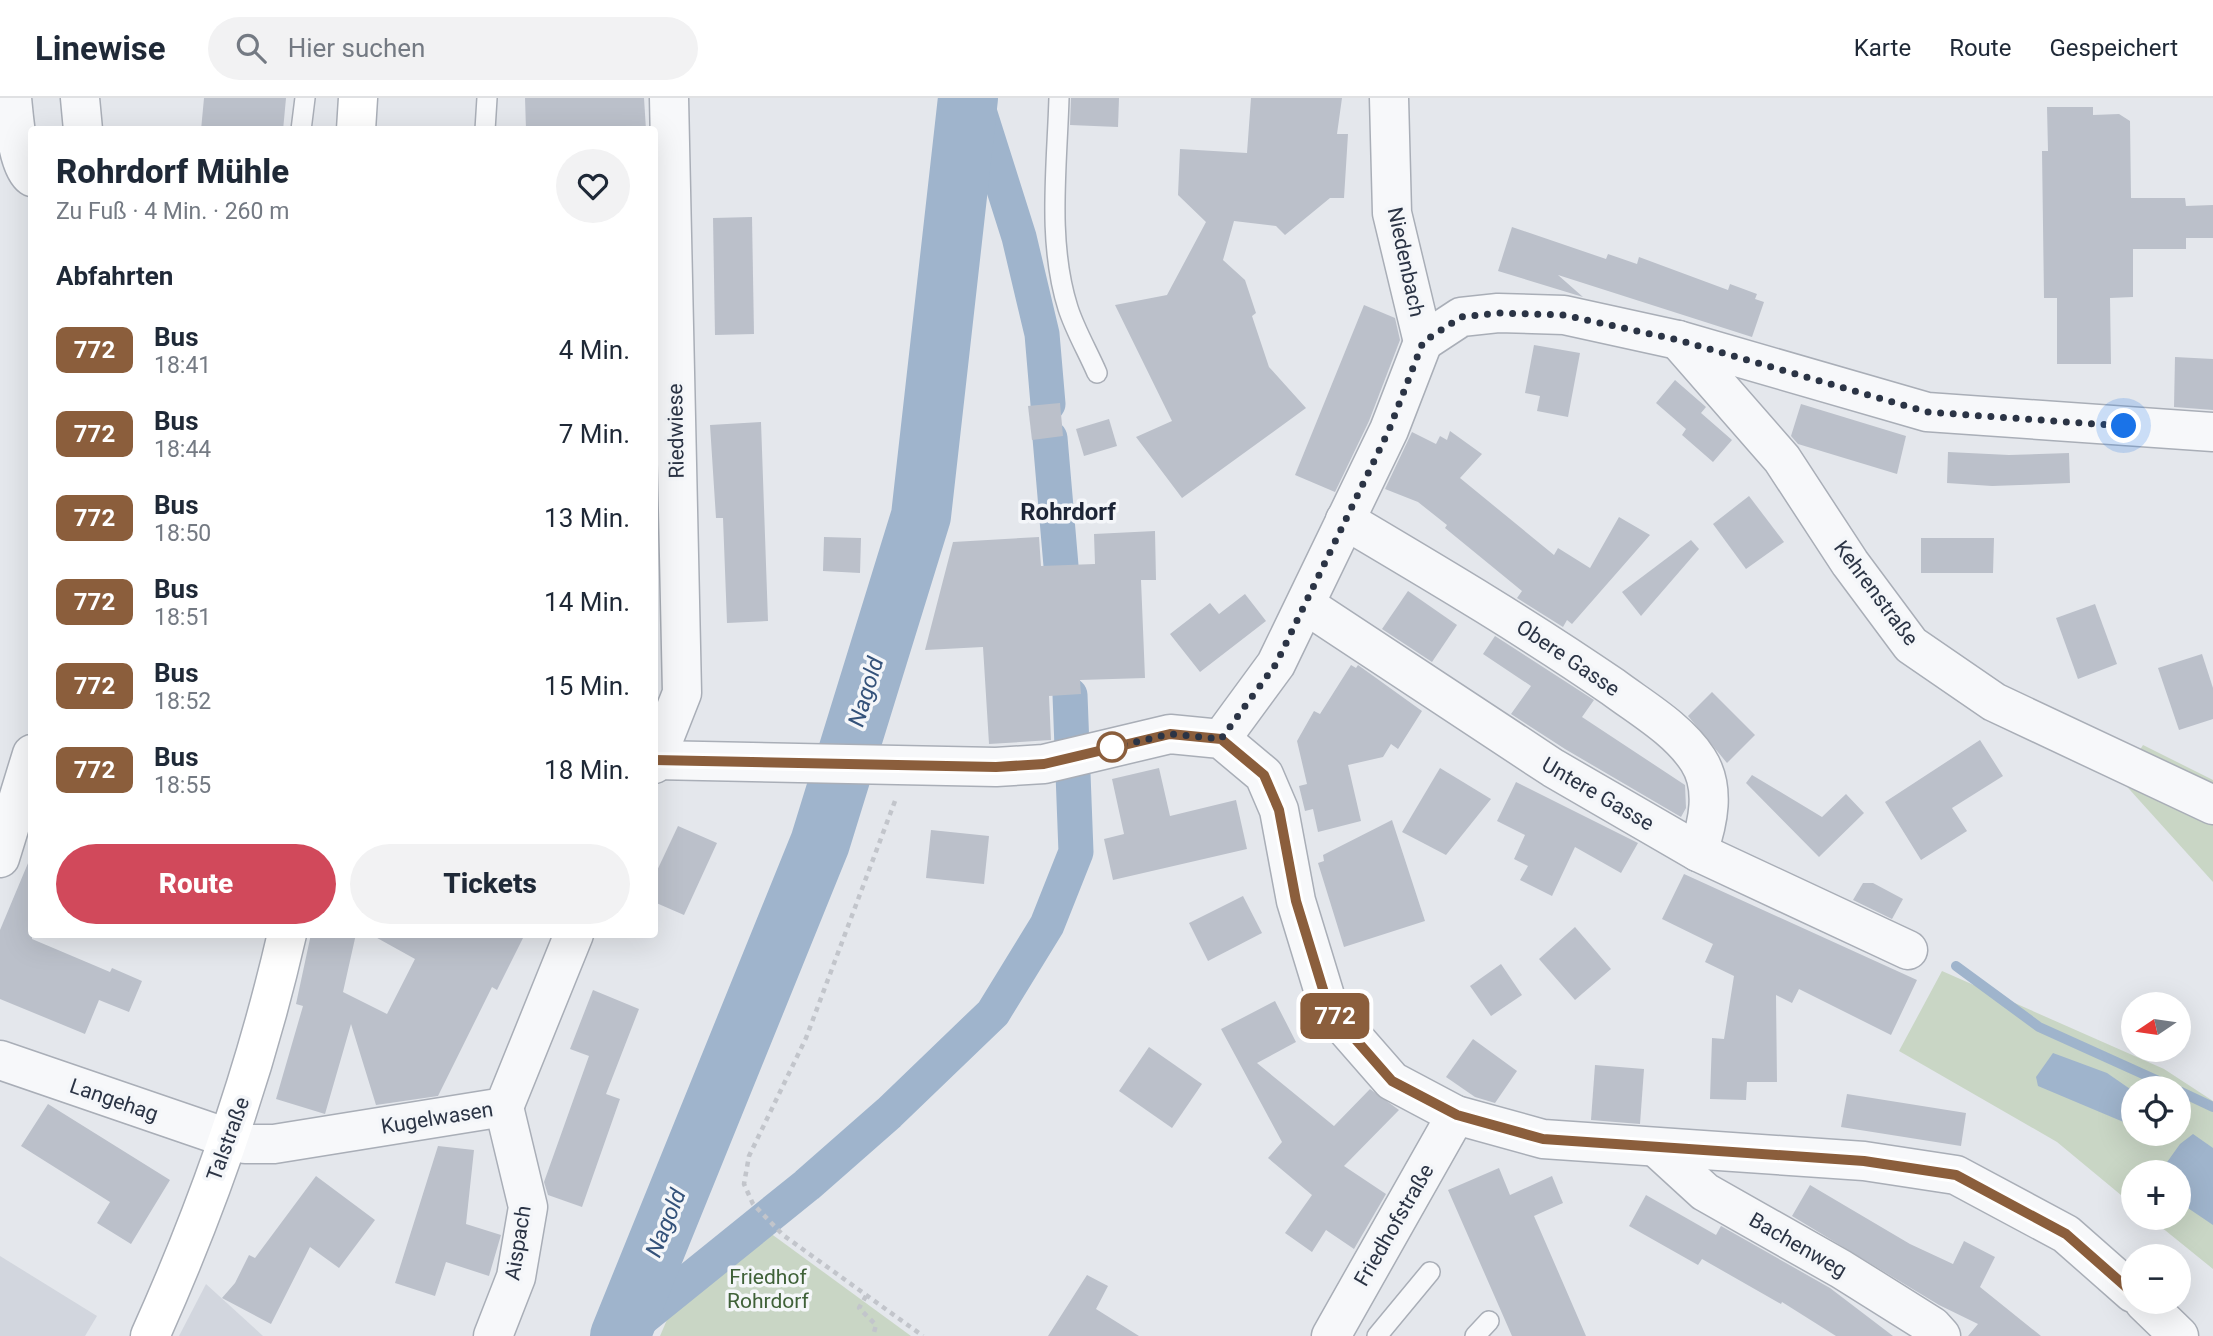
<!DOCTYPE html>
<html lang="de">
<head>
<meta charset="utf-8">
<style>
	body { margin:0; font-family:Roboto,sans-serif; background:#f2f2f3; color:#1f2937; height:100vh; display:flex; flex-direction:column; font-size:26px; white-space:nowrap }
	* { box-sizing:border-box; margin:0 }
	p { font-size:23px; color:#747a83 }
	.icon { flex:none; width:38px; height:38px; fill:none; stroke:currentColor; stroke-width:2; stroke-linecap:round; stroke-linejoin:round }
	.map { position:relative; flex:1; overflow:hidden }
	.details { position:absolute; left:28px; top:28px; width:630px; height:812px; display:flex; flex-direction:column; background:#fff; border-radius:7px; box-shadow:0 7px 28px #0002 }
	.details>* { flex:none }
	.badge { padding:0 14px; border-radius:10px; font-size:24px; line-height:46px }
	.needle { width:46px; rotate:257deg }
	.tools { position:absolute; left:2121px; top:894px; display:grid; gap:14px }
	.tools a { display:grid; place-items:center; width:70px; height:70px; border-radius:50%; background:#fff; box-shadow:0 7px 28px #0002; font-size:35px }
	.you { position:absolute; width:35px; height:35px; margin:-18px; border:5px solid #fff; border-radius:50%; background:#1a73e8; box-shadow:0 0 0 10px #1a73e833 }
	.map>.badge { position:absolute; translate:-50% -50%; box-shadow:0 0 0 4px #fff }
	h2 { padding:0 28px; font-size:26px; line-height:63px }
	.round { display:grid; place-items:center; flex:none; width:74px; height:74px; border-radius:37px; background:#f2f2f3 }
	.overview { display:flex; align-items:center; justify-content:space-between; height:119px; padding:0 28px }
	h1 { font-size:33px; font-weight:800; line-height:52px }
	.button { display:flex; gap:14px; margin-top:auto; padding:14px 28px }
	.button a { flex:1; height:80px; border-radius:42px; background:#d1495b; color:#fff; font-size:28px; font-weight:800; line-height:80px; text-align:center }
	.button a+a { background:#f2f2f3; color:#1f2937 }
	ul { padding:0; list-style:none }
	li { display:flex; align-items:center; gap:21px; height:84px; padding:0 28px }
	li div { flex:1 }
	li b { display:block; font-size:26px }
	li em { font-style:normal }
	li .badge { min-width:77px; font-weight:700; text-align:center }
	header { display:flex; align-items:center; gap:42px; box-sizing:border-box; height:98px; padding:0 35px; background:#fff; border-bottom:2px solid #e0e1e3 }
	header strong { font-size:33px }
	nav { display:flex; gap:38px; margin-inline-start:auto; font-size:24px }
	.search { width:490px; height:63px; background:#f2f2f3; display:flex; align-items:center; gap:18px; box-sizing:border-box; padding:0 24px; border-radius:38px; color:#747a83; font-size:26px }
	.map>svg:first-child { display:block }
	.built { fill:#d2d6de }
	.green { fill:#c9d6c5; fill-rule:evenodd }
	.water { fill:#9fb4cc }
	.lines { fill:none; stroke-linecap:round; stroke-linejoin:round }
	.stream { stroke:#9fb4cc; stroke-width:10 }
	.canal { stroke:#9fb4cc; stroke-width:35 }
	.river { stroke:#9fb4cc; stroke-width:60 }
	.building { fill:#bbc0ca }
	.service-casing { stroke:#a9aeb7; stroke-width:22 }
	.minor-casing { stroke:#a9aeb7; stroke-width:41 }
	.tertiary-casing { stroke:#a9aeb7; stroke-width:41 }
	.secondary-casing { stroke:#a9aeb7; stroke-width:41 }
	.path { stroke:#c2c5cb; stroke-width:4.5; stroke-dasharray:5 5; stroke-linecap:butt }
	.service { stroke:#f7f8fa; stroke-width:19 }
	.minor { stroke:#f7f8fa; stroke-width:38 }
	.tertiary { stroke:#f7f8fa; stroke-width:38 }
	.secondary { stroke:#fff; stroke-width:38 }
	.line-casing { stroke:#fff; stroke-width:16 }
	.line { stroke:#8b5e3c; stroke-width:10 }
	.walk { stroke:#2b3445; stroke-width:7; stroke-dasharray:0 12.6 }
	.stop-dot { fill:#fff; stroke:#8b5e3c; stroke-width:3.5 }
	.labels { text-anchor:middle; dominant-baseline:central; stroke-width:7; stroke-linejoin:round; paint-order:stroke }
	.street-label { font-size:21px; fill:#2b3445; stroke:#f4f6f9 }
	.park-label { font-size:21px; fill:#3f6138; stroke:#f4f6f9 }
	.water-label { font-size:23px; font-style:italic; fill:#34527a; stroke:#f4f6f9 }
	.quarter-label { font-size:24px; font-weight:bold; fill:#1d2536; stroke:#f4f6f9 }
</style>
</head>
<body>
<header>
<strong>Linewise</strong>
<div class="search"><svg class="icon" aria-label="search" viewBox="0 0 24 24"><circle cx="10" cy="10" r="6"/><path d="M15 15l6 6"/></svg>Hier suchen</div>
<nav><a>Karte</a><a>Route</a><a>Gespeichert</a></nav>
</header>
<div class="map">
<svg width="2213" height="1238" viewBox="0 0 2213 1238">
	<rect width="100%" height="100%" fill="#e4e7ec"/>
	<g class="built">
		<polygon points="0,1158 97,1218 85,1238 0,1238"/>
		<polygon points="206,1186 263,1238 179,1238"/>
	</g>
	<g class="green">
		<polygon points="2143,647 2213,682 2213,784 2121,682"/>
		<path d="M 1942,873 L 2164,971 L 2213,1003 L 2213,1171 L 2150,1120 L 2179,1120 L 2179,1074 L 2133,1074 L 2133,1107 L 2057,1044 L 1899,953 ZM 2133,990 L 2179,990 L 2179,1036 L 2133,1036 Z"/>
		<polygon points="766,1132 911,1238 660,1238 675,1203"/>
	</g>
	<g class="water">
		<polygon points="2053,955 2107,975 2133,993 2133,1028 2038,988 2036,979"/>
		<polygon points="2193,1036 2213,1050 2213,1127 2179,1104 2179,1074 2160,1074 2180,1046"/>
	</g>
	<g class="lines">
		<g class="stream">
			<polyline points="1956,868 2039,929 2174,990"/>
			<polyline points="2179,993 2213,1009"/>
		</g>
		<g class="canal">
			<polyline points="975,0 1019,139 1042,236 1048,306"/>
			<polyline points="1050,340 1065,514"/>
			<polyline points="620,1238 807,1087 889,1015 993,915 1047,827 1076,754 1070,597"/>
		</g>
		<polyline class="river" points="620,1238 820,745 921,418 968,0"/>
	</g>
	<g class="building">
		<polygon points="204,0 286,0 283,32 201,32"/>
		<polygon points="525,0 644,0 646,32 526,32"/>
		<polygon points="1071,0 1119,0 1118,29 1070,27"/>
		<polygon points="1251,0 1342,0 1337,36 1348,36 1344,100 1330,100 1285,137 1276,128 1234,123 1223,162 1245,182 1256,215 1252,218 1269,269 1306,310 1182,400 1136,339 1172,323 1115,207 1167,197 1206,124 1178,97 1180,51 1247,55"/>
		<polygon points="2047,9 2093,9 2093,17 2119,16 2130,23 2131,100 2185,100 2186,108 2213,107 2213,140 2186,140 2186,151 2133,151 2133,199 2110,200 2111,266 2057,266 2057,200 2044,200 2042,53 2048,53"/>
		<polygon points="752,119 754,236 715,237 713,120"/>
		<polygon points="1512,129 1606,161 1608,156 1637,166 1639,159 1728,192 1730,186 1757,196 1755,201 1764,204 1752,239 1558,177 1583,199 1498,173"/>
		<polygon points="1364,207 1395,220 1400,242 1369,323 1335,394 1295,377"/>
		<polygon points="1534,247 1580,255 1568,319 1537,313 1540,298 1525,295"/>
		<polygon points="2175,259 2213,261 2213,312 2174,309"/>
		<polygon points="1675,282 1706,309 1701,315 1732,342 1713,364 1682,337 1686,331 1656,305"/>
		<polygon points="1060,305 1063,338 1032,342 1028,308"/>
		<polygon points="1801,306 1906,338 1897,376 1798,346 1791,338"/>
		<polygon points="1109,321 1117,348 1084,358 1076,331"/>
		<polygon points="761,324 768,523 727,525 723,420 716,420 710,327"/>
		<polygon points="1450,333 1482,356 1460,380 1554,457 1558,450 1590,470 1619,419 1650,437 1572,526 1567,522 1563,529 1517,500 1522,493 1445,430 1447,427 1418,404 1385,391 1412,334 1436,346 1440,338 1447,342"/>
		<polygon points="1948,354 2009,357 2069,355 2070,385 1992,388 1947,385"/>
		<polygon points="1749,398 1784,444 1746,471 1713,426"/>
		<polygon points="1155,433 1156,482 1141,482 1145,580 1080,582 1081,596 1049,598 1051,642 989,646 983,549 925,552 953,444 1039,439 1041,468 1095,466 1094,436"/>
		<polygon points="824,439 861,440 860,475 823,473"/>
		<polygon points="1921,440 1994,440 1993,475 1921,475"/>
		<polygon points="1691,442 1699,451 1641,518 1622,494"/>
		<polygon points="1408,493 1457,527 1432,564 1382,531"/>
		<polygon points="1245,496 1266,523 1200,574 1170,536 1210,505 1219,516"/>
		<polygon points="2095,506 2117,566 2078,581 2056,520"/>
		<polygon points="1495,538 1594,602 1582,619 1685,687 1686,710 1681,719 1565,651 1511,616 1531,588 1483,556"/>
		<polygon points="2202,556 2213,590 2213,621 2179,632 2158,570"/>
		<polygon points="1351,567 1356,570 1358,567 1422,613 1398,651 1391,646 1383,659 1348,667 1361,723 1318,734 1313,711 1305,713 1299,688 1307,686 1297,643 1314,613 1320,616"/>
		<polygon points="1712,594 1755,637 1727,665 1688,618"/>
		<polygon points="1980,642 2003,678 1952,710 1967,733 1921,762 1885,704"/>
		<polygon points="1159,670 1170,718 1236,702 1247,751 1113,782 1104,741 1124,736 1112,681"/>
		<polygon points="1440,670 1491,701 1446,757 1402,734"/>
		<polygon points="1752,677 1822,719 1846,696 1864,715 1819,759 1746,685"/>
		<polygon points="1516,684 1638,745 1621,775 1575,749 1552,798 1520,782 1528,768 1514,761 1525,737 1497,723"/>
		<polygon points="1392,722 1425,823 1344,849 1318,765 1324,763 1323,757"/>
		<polygon points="678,728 717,745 684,817 654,804 654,779"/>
		<polygon points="931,732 989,738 984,786 926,780"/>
		<polygon points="31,758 32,841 110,874 112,870 142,883 129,914 99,902 85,936 0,901 0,832"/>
		<polygon points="1684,776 1917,882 1891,937 1799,891 1792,905 1776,897 1777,984 1747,984 1746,1002 1710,1001 1712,940 1724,941 1734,878 1705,864 1713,846 1662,821"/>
		<polygon points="1863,785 1873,785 1903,801 1892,821 1853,802"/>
		<polygon points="1243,798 1262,835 1208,863 1189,825"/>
		<polygon points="1575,829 1611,871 1575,902 1539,861"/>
		<polygon points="311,836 356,836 343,894 387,916 415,861 370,836 525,836 497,892 492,889 438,998 376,1007 351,926 325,1016 276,1001 303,908 296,906"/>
		<polygon points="1501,866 1522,897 1491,918 1470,888"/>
		<polygon points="593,892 639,911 606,996 620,1001 582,1109 548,1097 544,1084 589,958 570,951"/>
		<polygon points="1275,903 1296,944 1257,965 1334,1028 1370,991 1399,1012 1344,1068 1386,1096 1354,1151 1326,1132 1312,1154 1285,1135 1312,1097 1268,1060 1282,1044 1221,931"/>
		<polygon points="1473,941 1517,973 1495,1005 1475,999 1446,979"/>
		<polygon points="1149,949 1202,986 1172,1030 1119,993"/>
		<polygon points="1595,967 1644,971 1640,1026 1591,1022"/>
		<polygon points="1847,996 1966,1015 1961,1048 1841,1029"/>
		<polygon points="48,1006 170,1082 131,1146 97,1125 110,1104 21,1048"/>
		<polygon points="438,1048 474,1052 466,1126 501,1137 489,1178 446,1164 435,1198 395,1185"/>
		<polygon points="1499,1070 1510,1097 1552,1078 1563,1105 1534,1118 1586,1238 1512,1238 1448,1092"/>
		<polygon points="316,1078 375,1122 339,1170 310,1149 271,1226 222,1200 235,1185 249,1157 255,1160"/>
		<polygon points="1810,1087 1910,1146 1953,1166 1964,1143 1995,1159 1980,1189 2041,1238 1968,1238 1978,1226 1939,1207 1792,1118"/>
		<polygon points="1646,1097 1716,1137 1721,1128 1830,1190 1893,1238 1836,1238 1782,1204 1781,1206 1702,1161 1698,1167 1629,1128"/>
		<polygon points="1087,1177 1108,1188 1096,1211 1139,1238 1048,1238"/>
	</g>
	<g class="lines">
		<defs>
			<g id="service">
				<path d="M 1059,0 C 1057,69 1047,144 1068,210 C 1075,232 1088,254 1097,275"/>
				<polyline points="301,32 305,0"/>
				<polyline points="485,32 487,0"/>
				<polyline points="1377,1238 1430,1174"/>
				<polyline points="1475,1238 1489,1223"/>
			</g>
			<g id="minor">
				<path d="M 12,0 C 14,19 17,68 32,79"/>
				<polyline points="80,0 83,32"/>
				<polyline points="1389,0 1392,115 1423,244"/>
				<polyline points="1678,242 1782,361 1850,465 1911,547 1994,604 2213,707"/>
				<polyline points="1423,244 1461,219 1498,215 1564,217 1678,242 1927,314 2213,334"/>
				<path d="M 1345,422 C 1436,476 1526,529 1613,589 C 1641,610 1678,631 1698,662 C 1716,690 1708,725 1698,754"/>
				<polyline points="1306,507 1553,670 1698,754 1908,852"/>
				<polyline points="1221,641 1276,566 1389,332 1423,244"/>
				<polyline points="654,666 682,595 669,0"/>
				<polyline points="0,760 32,656"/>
				<polyline points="0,962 245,1046 274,1046 504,1009 574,836"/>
				<polyline points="1658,1051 1705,1094 1841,1171 1932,1228 1941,1238"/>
				<polyline points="493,1238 516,1179 528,1109 504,1009"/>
				<polyline points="1331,1238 1456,1017"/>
			</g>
			<g id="tertiary">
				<polyline points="654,662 996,669 1044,666 1170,636 1221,641 1264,677 1279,712 1296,803 1329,911 1392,983 1456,1017 1543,1041 1864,1063 1956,1077 2066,1136 2133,1195"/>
				<polyline points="2144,1204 2179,1238"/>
			</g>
			<g id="secondary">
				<polyline points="356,32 358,0"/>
				<path d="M 150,1238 C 208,1109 255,975 287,836"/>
			</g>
		</defs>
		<use href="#service" class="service-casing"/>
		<use href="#minor" class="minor-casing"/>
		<use href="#tertiary" class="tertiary-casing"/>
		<use href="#secondary" class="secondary-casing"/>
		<g class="path">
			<polyline points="895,703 806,940 749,1058 744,1086 753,1106 783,1137 923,1238"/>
			<polyline points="866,1198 859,1210 876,1227 873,1238"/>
		</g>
		<use href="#service" class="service"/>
		<use href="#minor" class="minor"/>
		<use href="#tertiary" class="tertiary"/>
		<use href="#secondary" class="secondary"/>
	</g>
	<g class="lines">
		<defs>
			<polyline id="line" points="654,662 996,669 1044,666 1170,636 1221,641 1264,677 1279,712 1296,803 1329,911 1392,983 1457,1017 1543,1041 1864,1063 1956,1077 2066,1136 2133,1195"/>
		</defs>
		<use href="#line" class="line-casing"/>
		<use href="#line" class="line"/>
		<polyline class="walk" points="1112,649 1106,651 1170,636 1221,641 1276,566 1389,332 1423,244 1461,219 1498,215 1564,217 1678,242 1927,314 2124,328"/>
	</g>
	<circle class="stop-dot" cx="1112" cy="649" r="14"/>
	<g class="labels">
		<g class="street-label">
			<text transform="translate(1406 164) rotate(78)">Niedenbach</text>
			<text transform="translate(676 333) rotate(-91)">Riedwiese</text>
			<text transform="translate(1876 495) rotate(53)">Kehrenstraße</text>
			<text transform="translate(1568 560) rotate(34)">Obere Gasse</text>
			<text transform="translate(1598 696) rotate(30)">Untere Gasse</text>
			<text transform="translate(114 1002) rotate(19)">Langehag</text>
			<text transform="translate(437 1020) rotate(-9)">Kugelwasen</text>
			<text transform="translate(228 1041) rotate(-70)">Talstraße</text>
			<text transform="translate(1394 1127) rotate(-60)">Friedhofstraße</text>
			<text transform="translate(518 1145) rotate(-81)">Aispach</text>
			<text transform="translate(1798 1147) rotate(30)">Bachenweg</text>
		</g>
		<g class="park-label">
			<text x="768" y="1179">Friedhof<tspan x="768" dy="24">Rohrdorf</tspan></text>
		</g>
		<g class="water-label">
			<text transform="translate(866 594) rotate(-73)">Nagold</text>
			<text transform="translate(666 1125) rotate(-68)">Nagold</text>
		</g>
		<g class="quarter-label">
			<text x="1068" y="414">Rohrdorf</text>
		</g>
	</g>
</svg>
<div class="tools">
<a><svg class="needle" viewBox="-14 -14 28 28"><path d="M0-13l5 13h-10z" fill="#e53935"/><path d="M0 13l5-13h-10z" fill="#747a83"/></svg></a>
<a><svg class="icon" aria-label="locate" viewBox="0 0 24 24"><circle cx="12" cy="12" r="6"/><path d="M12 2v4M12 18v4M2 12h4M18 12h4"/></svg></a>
<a>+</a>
<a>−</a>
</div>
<div class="you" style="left:2124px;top:328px"></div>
<b class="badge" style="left:1335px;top:918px;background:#8b5e3c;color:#fff">772</b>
<section class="details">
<div class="overview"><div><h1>Rohrdorf Mühle</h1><p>Zu Fuß · 4 Min. · 260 m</p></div><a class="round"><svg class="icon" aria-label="heart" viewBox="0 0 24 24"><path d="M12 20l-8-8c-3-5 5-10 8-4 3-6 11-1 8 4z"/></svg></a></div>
<h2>Abfahrten</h2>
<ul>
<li><span class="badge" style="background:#8b5e3c;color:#fff">772</span><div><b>Bus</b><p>18:41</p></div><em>4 Min.</em></li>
<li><span class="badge" style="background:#8b5e3c;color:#fff">772</span><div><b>Bus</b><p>18:44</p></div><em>7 Min.</em></li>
<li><span class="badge" style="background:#8b5e3c;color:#fff">772</span><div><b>Bus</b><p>18:50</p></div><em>13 Min.</em></li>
<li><span class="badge" style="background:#8b5e3c;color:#fff">772</span><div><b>Bus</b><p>18:51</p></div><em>14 Min.</em></li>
<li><span class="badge" style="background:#8b5e3c;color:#fff">772</span><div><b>Bus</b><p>18:52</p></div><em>15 Min.</em></li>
<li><span class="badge" style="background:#8b5e3c;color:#fff">772</span><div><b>Bus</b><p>18:55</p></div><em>18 Min.</em></li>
</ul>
<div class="button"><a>Route</a><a>Tickets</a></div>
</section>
</div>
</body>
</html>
